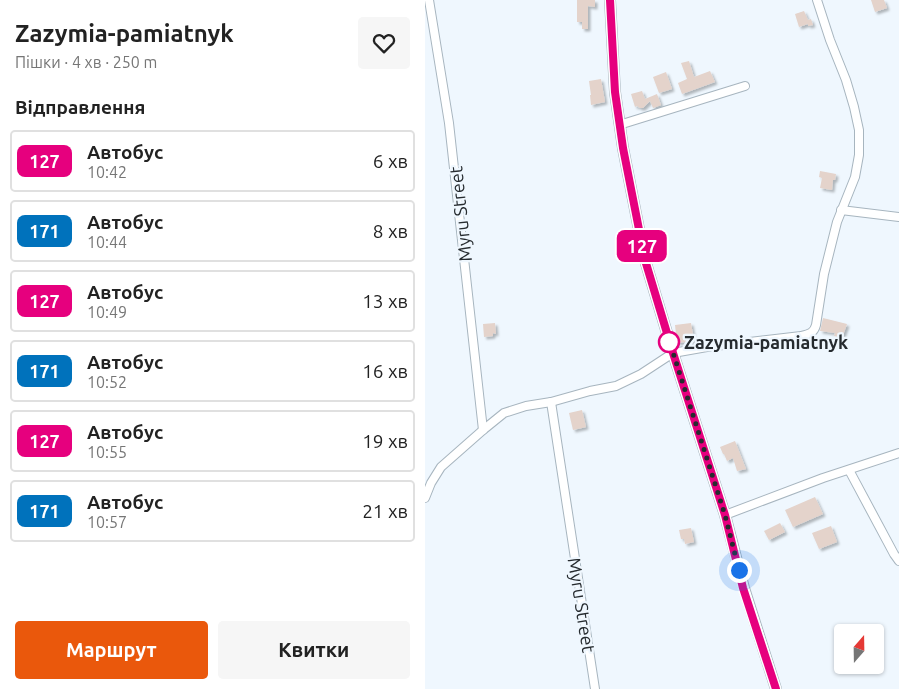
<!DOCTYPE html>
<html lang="uk">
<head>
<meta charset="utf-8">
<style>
	body { margin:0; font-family:Ubuntu,sans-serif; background:#f6f6f6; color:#222; height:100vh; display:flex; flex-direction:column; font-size:19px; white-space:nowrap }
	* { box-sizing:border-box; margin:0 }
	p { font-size:16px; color:#767676 }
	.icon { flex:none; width:28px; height:28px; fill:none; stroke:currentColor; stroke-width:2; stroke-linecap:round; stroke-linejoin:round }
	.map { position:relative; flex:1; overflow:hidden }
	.drawer { display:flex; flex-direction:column; background:#fff; width:425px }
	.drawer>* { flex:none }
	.badge { padding:0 10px; border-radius:8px; font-size:18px; line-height:32px }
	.needle { width:32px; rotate:20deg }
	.controls { position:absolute; left:409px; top:624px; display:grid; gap:10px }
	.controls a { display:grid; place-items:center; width:50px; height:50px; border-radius:5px; background:#fff; box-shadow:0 1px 4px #0004; font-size:25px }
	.you { position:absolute; width:25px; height:25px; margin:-12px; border:4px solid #fff; border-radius:50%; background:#1a73e8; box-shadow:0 0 0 8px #1a73e833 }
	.map>.badge { position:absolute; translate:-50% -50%; box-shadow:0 0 0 2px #fff }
	h2 { padding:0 15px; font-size:19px; line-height:45px }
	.round { display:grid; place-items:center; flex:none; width:52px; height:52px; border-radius:5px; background:#f6f6f6 }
	.headline { display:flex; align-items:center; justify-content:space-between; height:85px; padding:0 15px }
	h1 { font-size:24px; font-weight:700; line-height:38px }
	.cta { display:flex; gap:10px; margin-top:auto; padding:10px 15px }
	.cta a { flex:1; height:58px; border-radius:5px; background:#ea580c; color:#fff; font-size:20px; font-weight:700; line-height:58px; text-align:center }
	.cta a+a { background:#f6f6f6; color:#222 }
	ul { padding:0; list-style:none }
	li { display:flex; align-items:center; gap:15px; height:62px; margin:0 10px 8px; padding:0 5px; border:2px solid #e0e0e0; border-radius:5px }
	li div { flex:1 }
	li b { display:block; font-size:19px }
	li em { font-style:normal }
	li .badge { min-width:55px; font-weight:700; text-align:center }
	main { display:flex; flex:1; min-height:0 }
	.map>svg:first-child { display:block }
	.building { fill:#e4d3cb; filter:url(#shadow) }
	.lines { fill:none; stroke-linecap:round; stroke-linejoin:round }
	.minor-casing { stroke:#a7b5bf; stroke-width:10 }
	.tertiary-casing { stroke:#a7b5bf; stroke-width:12 }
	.minor { stroke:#fff; stroke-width:8 }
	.tertiary { stroke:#fff; stroke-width:10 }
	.line-casing { stroke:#fff; stroke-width:11 }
	.line { stroke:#e6007e; stroke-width:8 }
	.walk { stroke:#262b2f; stroke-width:5; stroke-dasharray:0 9 }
	.stop-dot { fill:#fff; stroke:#e6007e; stroke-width:2.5 }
	.labels { text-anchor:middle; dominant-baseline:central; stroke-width:4.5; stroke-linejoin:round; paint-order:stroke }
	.street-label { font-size:18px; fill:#262b2f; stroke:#eff7fe }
	.stop-label { font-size:18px; font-weight:bold; fill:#262b2f; stroke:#eff7fe; text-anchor:start }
</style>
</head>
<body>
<main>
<section class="drawer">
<div class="headline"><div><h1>Zazymia-pamiatnyk</h1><p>Пішки · 4 хв · 250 m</p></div><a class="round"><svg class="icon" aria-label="heart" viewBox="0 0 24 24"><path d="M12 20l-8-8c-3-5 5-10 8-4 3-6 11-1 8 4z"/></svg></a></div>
<h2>Відправлення</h2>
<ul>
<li><span class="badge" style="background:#e6007e;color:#fff">127</span><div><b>Автобус</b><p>10:42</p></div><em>6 хв</em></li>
<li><span class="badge" style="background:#0072bc;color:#fff">171</span><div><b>Автобус</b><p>10:44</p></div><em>8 хв</em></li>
<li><span class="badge" style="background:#e6007e;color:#fff">127</span><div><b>Автобус</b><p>10:49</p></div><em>13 хв</em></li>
<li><span class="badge" style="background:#0072bc;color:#fff">171</span><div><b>Автобус</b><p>10:52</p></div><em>16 хв</em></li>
<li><span class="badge" style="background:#e6007e;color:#fff">127</span><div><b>Автобус</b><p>10:55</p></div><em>19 хв</em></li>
<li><span class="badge" style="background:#0072bc;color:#fff">171</span><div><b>Автобус</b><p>10:57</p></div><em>21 хв</em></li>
</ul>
<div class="cta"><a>Маршрут</a><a>Квитки</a></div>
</section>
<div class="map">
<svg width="474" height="689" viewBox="0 0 474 689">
	<defs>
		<filter id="shadow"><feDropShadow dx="2.5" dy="2.5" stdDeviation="1" flood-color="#0004"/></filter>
	</defs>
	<rect width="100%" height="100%" fill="#eff7fe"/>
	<g class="building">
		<polygon points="152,0 170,0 170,7 163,6 163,29 157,29 157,22 152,22"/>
		<polygon points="446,0 459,0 462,8 450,12"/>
		<polygon points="379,11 383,20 386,19 388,25 383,26 383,24 374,27 370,14"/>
		<polygon points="264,61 269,77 285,71 290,82 257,94 253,83 262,79 256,63"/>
		<polygon points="241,72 247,89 234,93 228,77"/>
		<polygon points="176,79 180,102 166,105 165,95 166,95 164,81"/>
		<polygon points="217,91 220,99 232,94 236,105 228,108 225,101 218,108 215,108 212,106 210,107 206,94"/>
		<polygon points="395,171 411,174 410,180 408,180 407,190 395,188 397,178 394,177"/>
		<polygon points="398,318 422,324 417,338 409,336 410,333 395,331"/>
		<polygon points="70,323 71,334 68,333 68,336 59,337 58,324"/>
		<polygon points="266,323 269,341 252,343 250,325"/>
		<polygon points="157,410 161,427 148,430 144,413"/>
		<polygon points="310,441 321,469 312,471 308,458 302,461 299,454 298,454 295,447"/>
		<polygon points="390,497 398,514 368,527 360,510"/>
		<polygon points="355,523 360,532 344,540 339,531"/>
		<polygon points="406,526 412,542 394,549 387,533"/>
		<polygon points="266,528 269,542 260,544 259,539 256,539 254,530"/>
	</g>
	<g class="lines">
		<defs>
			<g id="minor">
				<polyline points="4,0 24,123 58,430"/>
				<polyline points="194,125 320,86"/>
				<polyline points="416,210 474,217"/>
				<polyline points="126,402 170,689"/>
				<polyline points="424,470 469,554 474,561"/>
				<path d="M 0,498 L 6,483 L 16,467 L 58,430 L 79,413 L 101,406 L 126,402 L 165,391 L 191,386 L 216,374 L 248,353 L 282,347 L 376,336 C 384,334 389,333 391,325 L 399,274 L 412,222 L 430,177 L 434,155 L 434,130 L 429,107 L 421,80 L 405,40 L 392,0"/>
				<polyline points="300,515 398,478 474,453"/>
			</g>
			<polyline id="tertiary" points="185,0 190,92 198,148 220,260 248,353 300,515 319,588 351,689"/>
		</defs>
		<use href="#minor" class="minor-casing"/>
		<use href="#tertiary" class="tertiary-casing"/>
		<use href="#minor" class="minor"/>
		<use href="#tertiary" class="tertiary"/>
	</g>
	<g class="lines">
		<defs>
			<polyline id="line" points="185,0 190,92 198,148 220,260 248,353 300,515 318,588 351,689"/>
		</defs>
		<use href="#line" class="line-casing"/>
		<use href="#line" class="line"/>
		<polyline class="walk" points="244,342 244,340 300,515 314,570"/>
	</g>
	<circle class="stop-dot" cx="244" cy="342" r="10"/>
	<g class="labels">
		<g class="street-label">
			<text transform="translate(35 214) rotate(-96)">Myru Street</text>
			<text transform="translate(157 605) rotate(81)">Myru Street</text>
		</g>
		<g class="stop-label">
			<text x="259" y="342">Zazymia-pamiatnyk</text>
		</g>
	</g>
</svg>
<div class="controls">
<a><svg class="needle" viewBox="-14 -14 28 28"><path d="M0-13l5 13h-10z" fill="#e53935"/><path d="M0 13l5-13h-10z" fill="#767676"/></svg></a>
</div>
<div class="you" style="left:314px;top:570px"></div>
<b class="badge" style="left:217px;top:246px;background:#e6007e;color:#fff">127</b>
</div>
</main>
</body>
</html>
